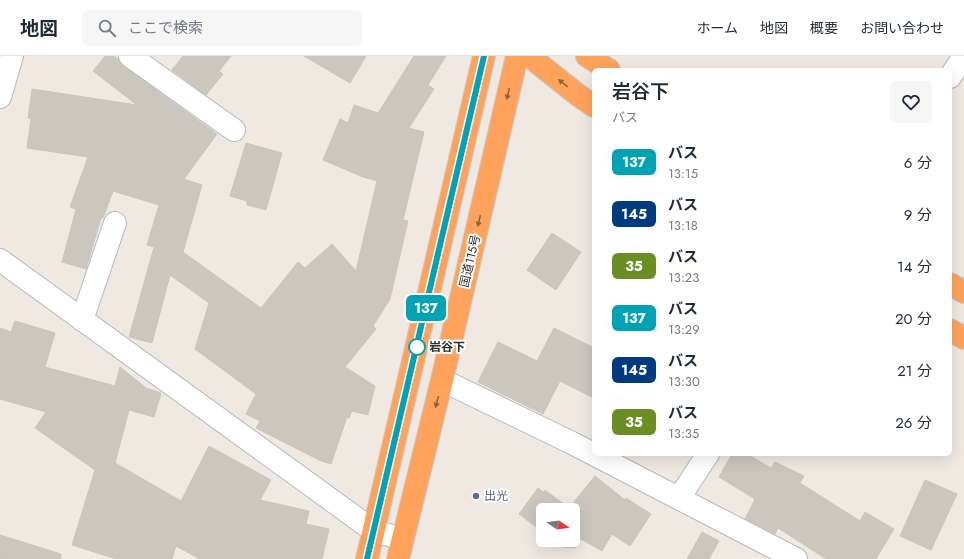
<!DOCTYPE html>
<html lang="ja">
<head>
<meta charset="utf-8">
<style>
	body { margin:0; font-family:Jost,"Noto Sans JP",sans-serif; background:#f6f6f7; color:#1f2937; height:100vh; display:flex; flex-direction:column; font-size:15px; white-space:nowrap }
	* { box-sizing:border-box; margin:0 }
	p { font-size:13px; color:#747a83 }
	.icon { flex:none; width:22px; height:22px; fill:none; stroke:currentColor; stroke-width:2; stroke-linecap:round; stroke-linejoin:round }
	.map { position:relative; flex:1; overflow:hidden }
	.drawer { position:absolute; left:592px; top:12px; width:360px; height:388px; display:flex; flex-direction:column; background:#fff; border-radius:6px; box-shadow:0 4px 16px #0002 }
	.drawer>* { flex:none }
	.badge { padding:0 8px; border-radius:6px; font-size:14px; line-height:26px }
	.needle { width:26px; rotate:103deg }
	.controls { position:absolute; left:536px; top:447px; display:grid; gap:8px }
	.controls a { display:grid; place-items:center; width:44px; height:44px; border-radius:6px; background:#fff; box-shadow:0 4px 16px #0002; font-size:20px }
	.map>.badge { position:absolute; translate:-50% -50%; box-shadow:0 0 0 2px #fff }
	.round { display:grid; place-items:center; flex:none; width:42px; height:42px; border-radius:6px; background:#f6f6f7 }
	.head { display:flex; align-items:center; justify-content:space-between; height:68px; padding:0 20px }
	h1 { font-size:19px; font-weight:600; line-height:30px }
	ul { padding:0; list-style:none }
	li { display:flex; align-items:center; gap:12px; height:52px; padding:0 20px }
	li div { flex:1 }
	li b { display:block; font-size:15px }
	li em { font-style:normal }
	li .badge { min-width:44px; font-weight:700; text-align:center }
	header { display:flex; align-items:center; gap:24px; box-sizing:border-box; height:56px; padding:0 20px; background:#fff; border-bottom:1px solid #e0e1e3 }
	header strong { font-size:19px }
	nav { display:flex; gap:22px; margin-inline-start:auto; font-size:14px }
	.search { width:280px; height:36px; background:#f6f6f7; display:flex; align-items:center; gap:10px; box-sizing:border-box; padding:0 14px; border-radius:6px; color:#747a83; font-size:15px }
	.map>svg:first-child { display:block }
	.building { fill:#cbc7bf; stroke:#cbc5ba }
	.lines { fill:none; stroke-linecap:round; stroke-linejoin:round }
	.minor-casing { stroke:#b4b7c1; stroke-width:24 }
	.highway-casing { stroke:#c9c9c9; stroke-width:24 }
	.minor { stroke:#fff; stroke-width:22 }
	.highway { stroke:#ffa35c; stroke-width:22 }
	.oneway { fill:#8c6343 }
	.line-casing { stroke:#fff; stroke-width:9 }
	.line { stroke:#00a3b4; stroke-width:6 }
	.stop-dot { fill:#fff; stroke:#00a3b4; stroke-width:2 }
	.service-dot { fill:#5c6f8a; stroke:#fff; stroke-width:1.5 }
	.labels { text-anchor:middle; dominant-baseline:central; stroke-width:4; stroke-linejoin:round; paint-order:stroke }
	.street-label { font-size:12px; fill:#2e2e2e; stroke:#fff }
	.stop-label { font-size:12px; font-weight:bold; fill:#2e2e2e; stroke:#fff; text-anchor:start }
	.service-label { font-size:12px; fill:#4e5e75; stroke:#fff; text-anchor:start }
</style>
</head>
<body>
<header>
<strong>地図</strong>
<div class="search"><svg class="icon" aria-label="search" viewBox="0 0 24 24"><circle cx="10" cy="10" r="6"/><path d="M15 15l6 6"/></svg>ここで検索</div>
<nav><a>ホーム</a><a>地図</a><a>概要</a><a>お問い合わせ</a></nav>
</header>
<div class="map">
<svg width="964" height="503" viewBox="0 0 964 503">
	<rect width="100%" height="100%" fill="#efe9e1"/>
	<g class="building">
		<polygon points="105,0 114,0 118,3 123,10 217,78 184,123 202,129 183,196 261,252 298,206 305,212 332,188 356,215 377,125 363,121 323,104 340,63 348,67 354,49 378,57 414,0 446,0 428,29 434,33 409,72 424,76 403,164 408,165 390,243 373,270 376,273 345,311 375,330 368,359 352,355 349,362 347,361 331,408 321,405 256,372 260,365 246,358 256,338 195,293 209,247 170,219 152,287 129,281 154,191 147,189 159,149 113,135 103,162 101,162 86,213 62,206 76,153 70,151 88,101 27,92 31,63 28,62 32,33 137,49 93,15"/>
		<polygon points="183,0 231,0 219,15 223,18 206,39 172,14"/>
		<polygon points="304,0 366,0 350,27"/>
		<polygon points="246,87 282,97 266,154 247,149 247,145 230,140"/>
		<polygon points="552,177 581,196 556,234 527,214"/>
		<polygon points="15,265 55,277 45,311 115,330 120,311 146,332 161,337 154,361 129,354 115,407 181,445 209,390 271,424 260,444 309,455 306,468 329,473 322,503 200,503 176,490 172,503 116,503 72,489 95,414 35,372 46,356 0,343 0,272 11,276"/>
		<polygon points="554,272 594,292 594,342 560,325 543,358 478,326 498,286 537,305"/>
		<polygon points="732,398 747,398 771,412 775,406 804,420 800,427 860,465 865,456 894,473 876,503 826,503 778,472 775,478 745,463 755,443 719,421"/>
		<polygon points="595,420 625,444 626,442 651,458 630,490 612,478 602,495 581,483 575,492 562,491 554,484 573,484 573,454 543,454 543,476 519,458 538,432 543,436 545,434 569,452"/>
		<polygon points="925,424 957,438 931,494 900,480"/>
		<polygon points="702,476 719,485 709,503 687,503"/>
		<polygon points="0,479 61,498 61,503 0,503"/>
	</g>
	<g class="lines">
		<defs>
			<g id="minor">
				<polyline points="130,0 234,74"/>
				<polyline points="950,21 964,0"/>
				<polyline points="0,41 12,0"/>
				<polyline points="0,204 374,475 403,483"/>
				<polyline points="82,264 115,167"/>
				<polyline points="442,324 572,387 796,503"/>
				<polyline points="679,442 708,398"/>
			</g>
			<g id="highway">
				<polyline points="529,0 578,39 594,50"/>
				<polyline points="587,0 609,14"/>
				<polyline points="950,228 964,236"/>
				<polyline points="950,274 964,282"/>
				<polyline points="367,503 484,0"/>
				<polyline points="398,503 442,324 517,0"/>
			</g>
		</defs>
		<use href="#minor" class="minor-casing"/>
		<use href="#highway" class="highway-casing"/>
		<use href="#minor" class="minor"/>
		<use href="#highway" class="highway"/>
	</g>
	<defs><path id="oneway-solid" d="M-6-.8H1V-3.2L6.5 0L1 3.2V.8H-6Z"/></defs>
	<g class="oneway">
		<use href="#oneway-solid" transform="translate(563 27) rotate(-141)"/>
		<use href="#oneway-solid" transform="translate(508 38) rotate(103)"/>
		<use href="#oneway-solid" transform="translate(479 165) rotate(103)"/>
		<use href="#oneway-solid" transform="translate(437 346) rotate(104)"/>
	</g>
	<g class="lines">
		<defs>
			<polyline id="line" points="367,503 484,0"/>
		</defs>
		<use href="#line" class="line-casing"/>
		<use href="#line" class="line"/>
	</g>
	<circle class="stop-dot" cx="417" cy="291" r="8"/>
	<circle class="service-dot" cx="476" cy="440" r="4"/>
	<g class="labels">
		<g class="street-label">
			<text transform="translate(470 205) rotate(-77)">国道115号</text>
		</g>
		<g class="stop-label">
			<text x="429" y="291">岩谷下</text>
		</g>
		<g class="service-label">
			<text x="484" y="440">出光</text>
		</g>
	</g>
</svg>
<div class="controls">
<a><svg class="needle" viewBox="-14 -14 28 28"><path d="M0-13l5 13h-10z" fill="#e53935"/><path d="M0 13l5-13h-10z" fill="#747a83"/></svg></a>
</div>
<b class="badge" style="left:426px;top:252px;background:#00a3b4;color:#fff">137</b>
<section class="drawer">
<div class="head"><div><h1>岩谷下</h1><p>バス</p></div><a class="round"><svg class="icon" aria-label="heart" viewBox="0 0 24 24"><path d="M12 20l-8-8c-3-5 5-10 8-4 3-6 11-1 8 4z"/></svg></a></div>
<ul>
<li><span class="badge" style="background:#00a3b4;color:#fff">137</span><div><b>バス</b><p>13:15</p></div><em>6 分</em></li>
<li><span class="badge" style="background:#003b80;color:#fff">145</span><div><b>バス</b><p>13:18</p></div><em>9 分</em></li>
<li><span class="badge" style="background:#6b8e23;color:#fff">35</span><div><b>バス</b><p>13:23</p></div><em>14 分</em></li>
<li><span class="badge" style="background:#00a3b4;color:#fff">137</span><div><b>バス</b><p>13:29</p></div><em>20 分</em></li>
<li><span class="badge" style="background:#003b80;color:#fff">145</span><div><b>バス</b><p>13:30</p></div><em>21 分</em></li>
<li><span class="badge" style="background:#6b8e23;color:#fff">35</span><div><b>バス</b><p>13:35</p></div><em>26 分</em></li>
</ul>
</section>
</div>
</body>
</html>
